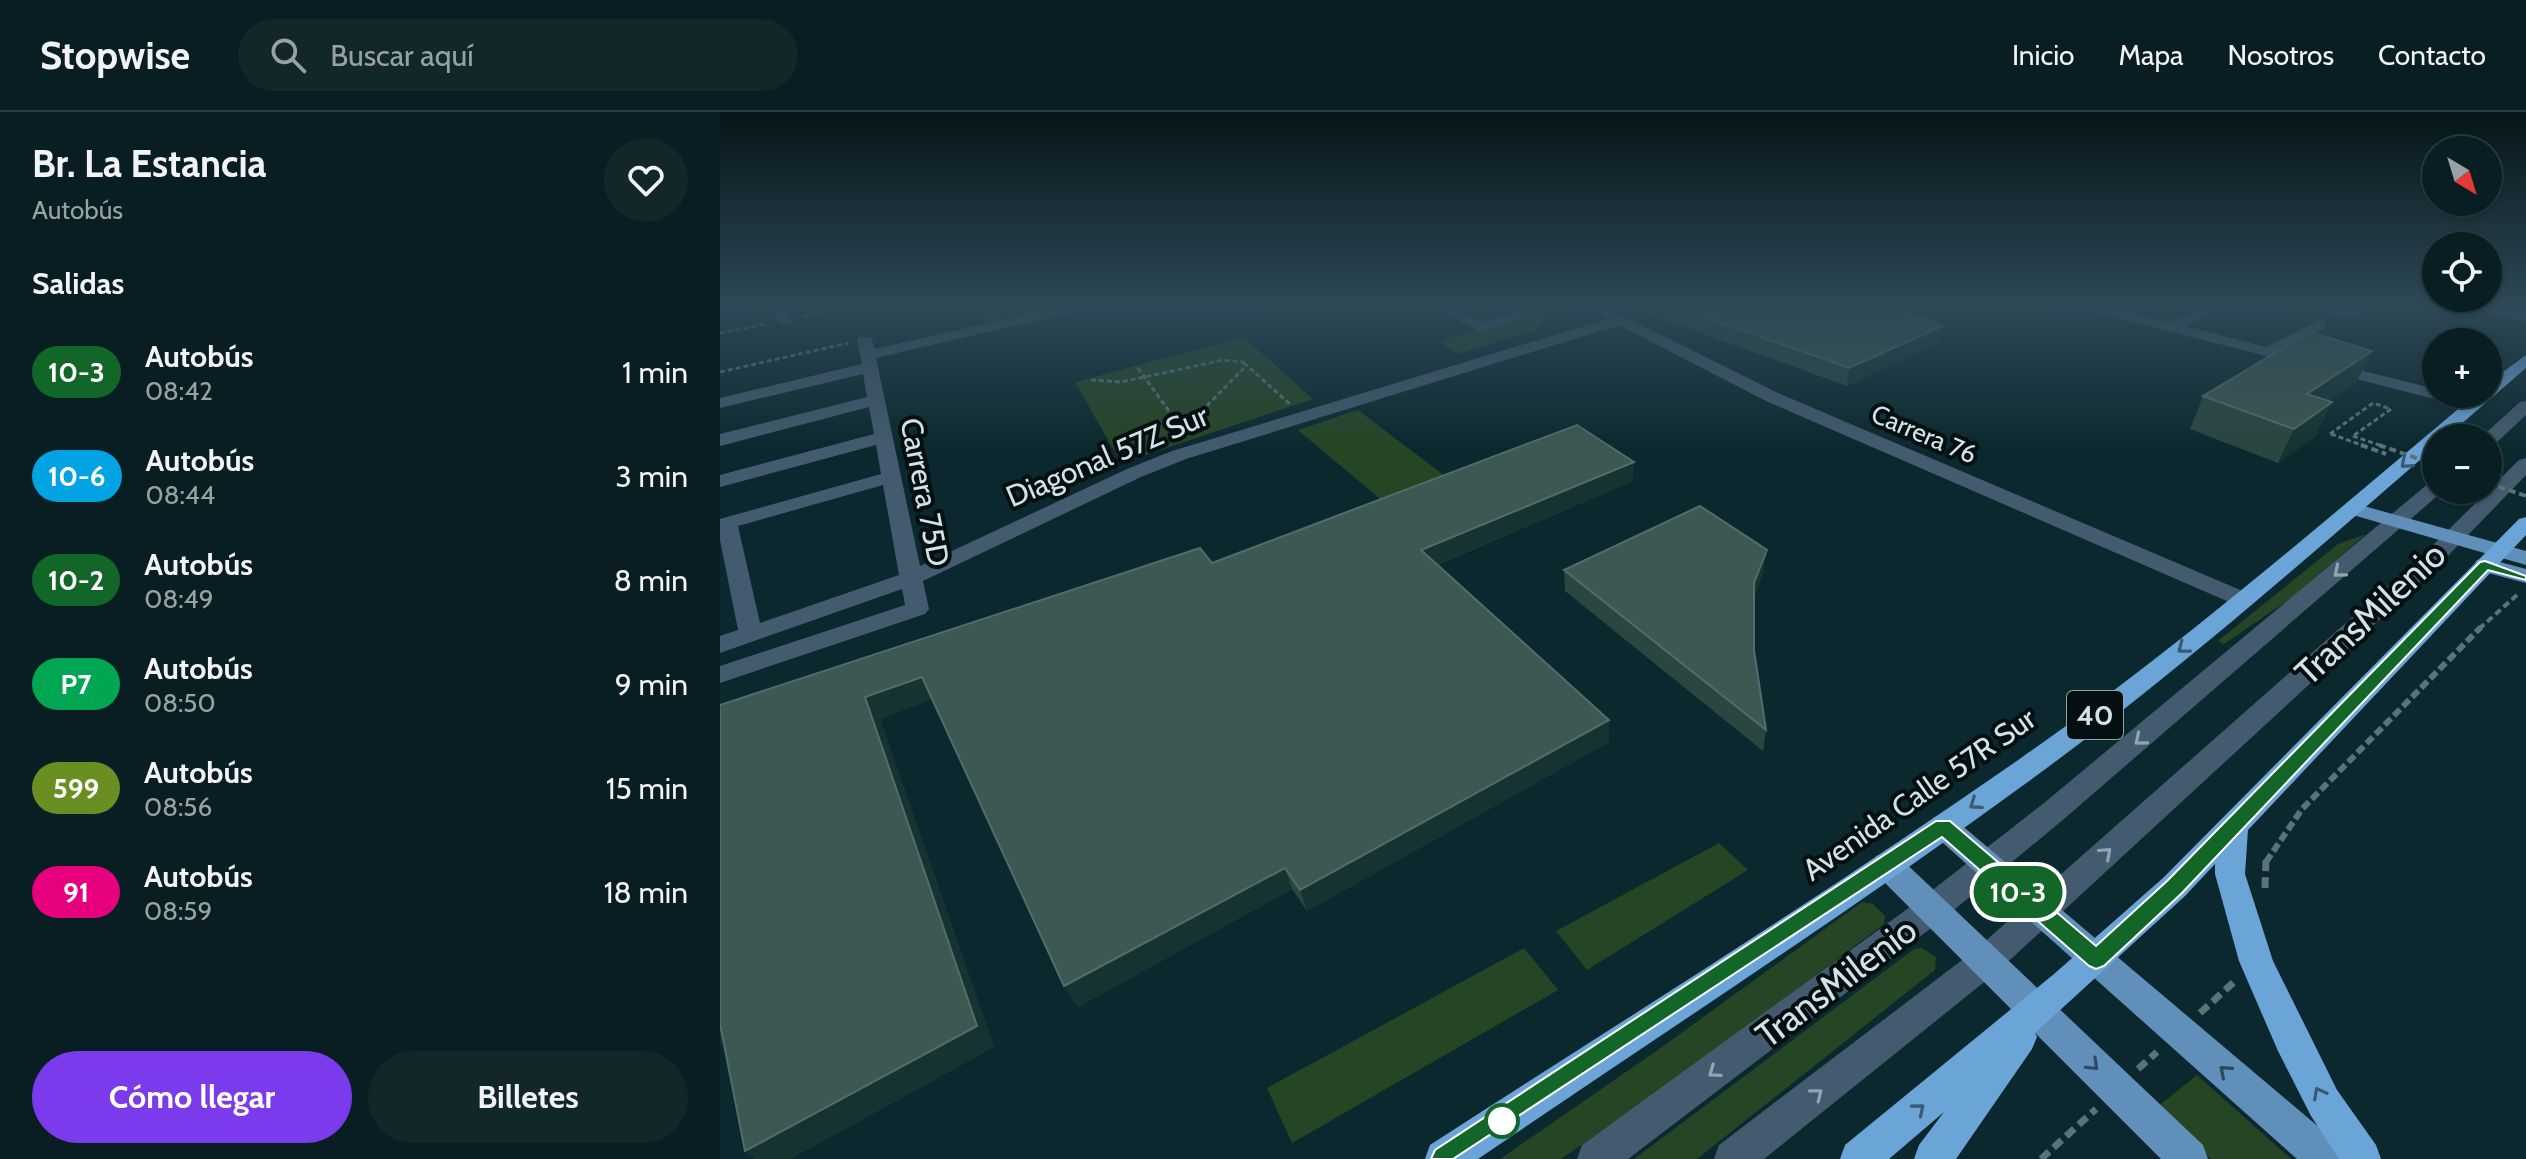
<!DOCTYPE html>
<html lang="es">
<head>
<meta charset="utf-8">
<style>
	body { margin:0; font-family:Cabin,sans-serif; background:#11272a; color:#f1f3f6; height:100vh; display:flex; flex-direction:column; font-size:30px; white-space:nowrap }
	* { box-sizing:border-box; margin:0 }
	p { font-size:26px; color:#98a2a5 }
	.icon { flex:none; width:44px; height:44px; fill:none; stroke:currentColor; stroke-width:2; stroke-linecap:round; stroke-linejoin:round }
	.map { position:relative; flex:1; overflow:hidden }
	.side { display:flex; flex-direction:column; background:#081e22; width:720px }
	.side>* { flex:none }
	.badge { padding:0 16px; border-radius:26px; font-size:28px; line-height:52px }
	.needle { width:52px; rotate:142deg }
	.buttons { position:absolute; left:1702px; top:24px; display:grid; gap:16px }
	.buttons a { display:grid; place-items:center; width:80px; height:80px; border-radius:50%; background:#081e22; box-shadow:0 2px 6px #0004,0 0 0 2px #293c40; font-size:40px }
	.map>.badge { position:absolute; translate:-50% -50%; box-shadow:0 0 0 4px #fff }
	h2 { padding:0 32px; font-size:30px; line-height:72px }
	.round { display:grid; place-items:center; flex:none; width:84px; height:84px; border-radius:42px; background:#11272a }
	.head { display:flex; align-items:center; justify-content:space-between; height:136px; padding:0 32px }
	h1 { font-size:38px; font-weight:700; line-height:60px }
	.button { display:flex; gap:16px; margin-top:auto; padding:16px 32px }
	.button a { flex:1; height:92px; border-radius:48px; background:#7c3aed; color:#fff; font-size:32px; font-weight:700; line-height:92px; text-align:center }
	.button a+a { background:#11272a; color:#f1f3f6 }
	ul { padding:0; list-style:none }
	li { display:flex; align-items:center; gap:24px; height:104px; padding:0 32px }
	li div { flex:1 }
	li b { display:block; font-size:30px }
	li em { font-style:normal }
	li .badge { min-width:88px; font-weight:700; text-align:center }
	header { display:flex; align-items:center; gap:48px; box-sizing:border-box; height:112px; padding:0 40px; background:#081e22; border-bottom:2px solid #293c40 }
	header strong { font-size:38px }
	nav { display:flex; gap:44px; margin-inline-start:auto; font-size:28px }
	.search { width:560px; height:72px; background:#11272a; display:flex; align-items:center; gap:20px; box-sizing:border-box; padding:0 28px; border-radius:44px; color:#98a2a5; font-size:30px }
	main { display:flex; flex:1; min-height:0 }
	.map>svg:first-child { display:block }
	.green { fill:#264524 }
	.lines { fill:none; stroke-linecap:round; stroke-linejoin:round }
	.path-far3 { stroke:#5b7378; stroke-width:3; stroke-dasharray:5 3; stroke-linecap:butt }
	.path-far2 { stroke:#5b7378; stroke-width:4; stroke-dasharray:7 4; stroke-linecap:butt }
	.path-far1 { stroke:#5b7378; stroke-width:6; stroke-dasharray:9 4; stroke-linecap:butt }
	.path { stroke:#5b7378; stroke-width:7; stroke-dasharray:11 6; stroke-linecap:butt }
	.minor { fill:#445a6e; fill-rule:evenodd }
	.major { fill:#608fb9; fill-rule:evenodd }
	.highway { fill:#6ba4d7; fill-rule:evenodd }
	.path-bridge-far1 { stroke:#5b7378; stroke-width:3; stroke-dasharray:5 3; stroke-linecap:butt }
	.path-bridge { stroke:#5b7378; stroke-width:4; stroke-dasharray:7 4; stroke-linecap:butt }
	.wall { fill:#2b4640 }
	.shaded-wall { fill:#163332 }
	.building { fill:#3d5752; stroke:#546c69; stroke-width:2 }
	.oneway { stroke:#385a74 }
	.oneway2 { stroke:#92a5af }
	.oneway3 { stroke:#2d495d }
	.line { fill:#126628; stroke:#fff; stroke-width:2 }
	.stop-dot { fill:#fff; stroke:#126628; stroke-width:4 }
	.labels { text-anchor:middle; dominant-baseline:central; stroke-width:8; stroke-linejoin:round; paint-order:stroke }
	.far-street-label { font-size:26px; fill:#d2e2e5; stroke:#040f12 }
	.shield { fill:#040f12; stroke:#94a3a6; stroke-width:2 }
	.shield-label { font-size:28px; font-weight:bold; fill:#d2e2e5 }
	.street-label { font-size:30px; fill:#d2e2e5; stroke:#040f12 }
	.near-street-label { font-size:36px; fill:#d2e2e5; stroke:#040f12 }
</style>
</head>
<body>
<header>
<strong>Stopwise</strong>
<div class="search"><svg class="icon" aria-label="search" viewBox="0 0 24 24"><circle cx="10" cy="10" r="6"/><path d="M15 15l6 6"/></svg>Buscar aquí</div>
<nav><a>Inicio</a><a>Mapa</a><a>Nosotros</a><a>Contacto</a></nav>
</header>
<main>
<section class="side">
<div class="head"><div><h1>Br. La Estancia</h1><p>Autobús</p></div><a class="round"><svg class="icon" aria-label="heart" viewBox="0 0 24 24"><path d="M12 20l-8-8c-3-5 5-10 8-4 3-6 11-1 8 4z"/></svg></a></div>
<h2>Salidas</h2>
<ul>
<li><span class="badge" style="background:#126628;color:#fff">10-3</span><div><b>Autobús</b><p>08:42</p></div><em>1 min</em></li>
<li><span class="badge" style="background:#01a3e3;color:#fff">10-6</span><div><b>Autobús</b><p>08:44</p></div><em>3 min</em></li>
<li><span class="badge" style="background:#126628;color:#fff">10-2</span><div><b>Autobús</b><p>08:49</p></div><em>8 min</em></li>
<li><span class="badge" style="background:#00a651;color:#fff">P7</span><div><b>Autobús</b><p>08:50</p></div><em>9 min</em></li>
<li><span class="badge" style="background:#6b8e23;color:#fff">599</span><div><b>Autobús</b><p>08:56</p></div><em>15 min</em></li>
<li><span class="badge" style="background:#e6007e;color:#fff">91</span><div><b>Autobús</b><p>08:59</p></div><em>18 min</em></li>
</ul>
<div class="button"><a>Cómo llegar</a><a>Billetes</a></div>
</section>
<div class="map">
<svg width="1806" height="1047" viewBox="0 0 1806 1047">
	<rect width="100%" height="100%" fill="#0b282e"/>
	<g class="green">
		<polygon points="251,192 352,192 267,211"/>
		<polygon points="841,192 816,218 738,242 719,229"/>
		<polygon points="524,225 593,287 401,351 355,270"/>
		<polygon points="638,298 742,377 678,402 578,318"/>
		<polygon points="1646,422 1570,487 1504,532 1498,529 1618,432"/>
		<polygon points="999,731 1028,758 867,858 836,819"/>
		<polygon points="1142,790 1153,792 1165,804 1164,812 962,963 841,1047 780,1047 942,935"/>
		<polygon points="804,836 838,878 572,1031 547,976"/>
		<polygon points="1202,836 1216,845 1215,858 977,1047 914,1047 1194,837"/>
		<polygon points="1477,963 1571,1047 1491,1047 1436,996"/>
	</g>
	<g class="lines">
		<g class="path-far3">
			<polyline points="83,204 141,192"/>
			<polyline points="0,221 46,212"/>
			<polyline points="524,251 570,292"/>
			<polyline points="418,256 464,320"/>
			<polyline points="0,260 128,231"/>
			<polyline points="371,268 401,270 503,248 523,250 523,257 459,322"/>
			<polyline points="1610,322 1653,291 1671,297 1633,324"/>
			<polyline points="1611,322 1647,335"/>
		</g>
		<g class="path-far2">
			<polyline points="1641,333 1666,342"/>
			<polyline points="1759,517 1797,483"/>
		</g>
		<polyline class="path-far1" points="1546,750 1582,697 1761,515"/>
		<g class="path">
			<polyline points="1545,776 1546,748"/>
			<polyline points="1480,901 1514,870"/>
			<polyline points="1418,957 1437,940"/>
			<polyline points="1321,1047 1376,997"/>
		</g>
		<g class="minor">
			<polygon points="51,192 65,192 72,208 69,211 59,211"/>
			<path d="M 352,192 L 376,192 L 369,196 L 156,246 L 200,454 L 407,357 L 452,339 L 887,207 L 862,192 L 879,192 L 1058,281 L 1532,483 L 1535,488 L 1532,493 L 1516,493 L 1046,289 L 899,213 L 466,347 L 421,365 L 203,469 L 209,497 L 205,502 L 0,571 L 0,554 L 185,493 L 182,477 L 0,541 L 0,524 L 18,518 L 0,428 L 0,407 L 161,362 L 156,333 L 0,375 L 0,363 L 154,322 L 149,295 L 0,334 L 0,322 L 147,285 L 143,262 L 0,296 L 0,286 L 142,252 L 137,228 L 139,225 L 151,225 L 155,237 ZM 163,373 L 179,463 L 40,511 L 18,414 Z"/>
			<polygon points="729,192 749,192 740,198 762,210 823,192 844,192 760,220 723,200 723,194"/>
			<polygon points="1352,192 1375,192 1449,210 1490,192 1508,192 1465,214 1546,235 1600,208 1605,210 1605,216 1563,239 1716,277 1716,282 1735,282 1760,288 1763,292 1754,297 1354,195"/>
			<polygon points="1574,192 1600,192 1639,200 1641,203 1634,207 1576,195"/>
			<polygon points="1766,192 1782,192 1781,195 1806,201 1806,210 1764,199 1762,196"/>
			<polygon points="1806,289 1806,303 1775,332 1768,334 1768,326 1760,326 1800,290"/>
			<polygon points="1806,346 1806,363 1721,451 1278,859 1044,1047 994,1047 999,1033 1254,839 1705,441 1799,348"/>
			<polygon points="1716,369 1716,378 1723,379 1344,707 1223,807 908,1047 857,1047 862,1033 1201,787 1324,691 1709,371"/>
		</g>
		<g class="major">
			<polygon points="1633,391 1806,439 1806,453 1626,401 1623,397"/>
			<polygon points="1765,446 1806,457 1806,471 1757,458 1754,453 1757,448"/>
			<polygon points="1223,702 1233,706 1620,1033 1625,1047 1577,1047 1213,722 1208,714 1213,706"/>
			<polygon points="1167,741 1178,744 1483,1033 1488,1047 1441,1047 1156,762 1152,753 1156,744"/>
		</g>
		<g class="highway">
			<path d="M 1806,243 L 1806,256 L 1725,326 L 1716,326 L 1716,334 C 1587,446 1458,560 1320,661 C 1137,795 946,919 758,1047 L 705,1047 L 710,1033 C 908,905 1108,781 1301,646 C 1460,535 1607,407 1756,282 L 1768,282 L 1768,271 Z"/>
			<polygon points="1806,405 1806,423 1528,718 1525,762 1553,849 1617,978 1656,1033 1661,1047 1619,1047 1591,1004 1558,939 1519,849 1495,762 1495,752 1465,784 1315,921 1317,925 1312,937 1236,1047 1194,1047 1199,1033 1224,1000 1169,1047 1120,1047 1125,1033 1334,862 1443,766 1799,407"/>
		</g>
		<polyline class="path-bridge-far1" points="1633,324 1665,335"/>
		<g class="path-bridge">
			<polyline points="1659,333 1716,353"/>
			<polyline points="1768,371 1806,384"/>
		</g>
	</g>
	<g class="wall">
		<polygon points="901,192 1162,192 1219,231 1127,274"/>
		<polygon points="1779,192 1804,192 1798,196"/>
		<polygon points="1652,239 1636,271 1609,289 1596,324 1558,351 1470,317 1483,284"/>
		<polygon points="913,369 717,453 889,630 587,799 572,777 358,895 344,874 212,587 160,607 274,935 70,1047 35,1047 25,1039 0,593 492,451"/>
		<polygon points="844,458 1044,458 1034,486 1034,538 1046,618 1043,639 845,479"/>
	</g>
	<g class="shaded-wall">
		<polygon points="1223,214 1219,231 1127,274 1129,256"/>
		<polygon points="1652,239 1636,271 1572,315 1587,282"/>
		<polygon points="1612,290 1596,324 1558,351 1574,317"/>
		<polygon points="914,350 913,369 704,458 701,438"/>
		<polygon points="1047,438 1044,458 1032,492 1034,471"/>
		<polygon points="202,565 215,586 160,607 274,935 70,1047 35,1047 25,1039 145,585"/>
		<polygon points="889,608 889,630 587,799 580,778"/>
		<polygon points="565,756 572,777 358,895 344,874"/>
		<polygon points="0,903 21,922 0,933"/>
	</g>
	<g class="building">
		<polygon points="947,192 1162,192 1223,214 1129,256"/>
		<polygon points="1590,220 1652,239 1587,282 1612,290 1574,317 1483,284"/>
		<polygon points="857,313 914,350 701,438 889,608 580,778 565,756 344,874 202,565 145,585 257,914 25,1039 0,912 0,593 480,436 492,451"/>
		<polygon points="980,394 1047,438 1034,471 1034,538 1046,618 844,458"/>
	</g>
	<defs><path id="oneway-chevron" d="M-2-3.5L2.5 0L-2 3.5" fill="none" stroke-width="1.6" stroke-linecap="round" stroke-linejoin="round" transform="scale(2)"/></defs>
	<g class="oneway">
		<use href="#oneway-chevron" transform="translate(1686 351) rotate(139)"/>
		<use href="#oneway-chevron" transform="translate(1463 536) rotate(142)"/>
		<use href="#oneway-chevron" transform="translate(1255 692) rotate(145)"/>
		<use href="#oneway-chevron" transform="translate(1599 981) rotate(-118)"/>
		<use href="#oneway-chevron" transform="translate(1199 997) rotate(-40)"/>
	</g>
	<g class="oneway2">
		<use href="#oneway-chevron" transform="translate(1619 460) rotate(140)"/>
		<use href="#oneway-chevron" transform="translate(1420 628) rotate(140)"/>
		<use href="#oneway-chevron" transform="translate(1386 741) rotate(-42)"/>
		<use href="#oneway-chevron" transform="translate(994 960) rotate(144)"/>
		<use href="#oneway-chevron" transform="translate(1097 982) rotate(-38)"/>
	</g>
	<g class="oneway3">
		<use href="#oneway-chevron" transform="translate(1373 953) rotate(44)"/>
		<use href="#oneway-chevron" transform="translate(1505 959) rotate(-139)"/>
	</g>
	<linearGradient id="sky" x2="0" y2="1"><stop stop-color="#061619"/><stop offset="0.57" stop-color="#2e4857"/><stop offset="1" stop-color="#2e4857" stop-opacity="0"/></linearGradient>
	<rect width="1806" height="338" fill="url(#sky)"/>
	<polygon class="line" points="1765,449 1806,464 1806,468 1768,458 1462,781 1384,854 1376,857 1369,854 1222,725 733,1047 711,1047 715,1038 1216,709 1230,709 1376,834 1447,769 1760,450"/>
	<circle class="stop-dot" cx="782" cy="1009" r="16"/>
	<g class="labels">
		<g class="far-street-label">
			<text transform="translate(1204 322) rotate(23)">Carrera 76</text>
		</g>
		<rect class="shield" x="1347" y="579" width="56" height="48" rx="6"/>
		<g class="shield-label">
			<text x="1375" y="603">40</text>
		</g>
		<g class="street-label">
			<text transform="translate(387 344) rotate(-23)">Diagonal 57Z Sur</text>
			<text transform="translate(205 380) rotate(79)">Carrera 75D</text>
			<text transform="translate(1199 682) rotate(-35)">Avenida Calle 57R Sur</text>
		</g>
		<g class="near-street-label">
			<text transform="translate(1650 501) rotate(-43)">TransMilenio</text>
			<text transform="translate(1116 870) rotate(-37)">TransMilenio</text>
		</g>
	</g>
</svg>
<div class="buttons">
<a><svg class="needle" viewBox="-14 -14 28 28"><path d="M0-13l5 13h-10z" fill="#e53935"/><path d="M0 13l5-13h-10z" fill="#98a2a5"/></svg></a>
<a><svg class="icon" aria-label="locate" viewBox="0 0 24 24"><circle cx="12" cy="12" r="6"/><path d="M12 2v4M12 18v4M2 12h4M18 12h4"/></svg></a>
<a>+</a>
<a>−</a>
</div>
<b class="badge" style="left:1298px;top:780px;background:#126628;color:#fff">10-3</b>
</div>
</main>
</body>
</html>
